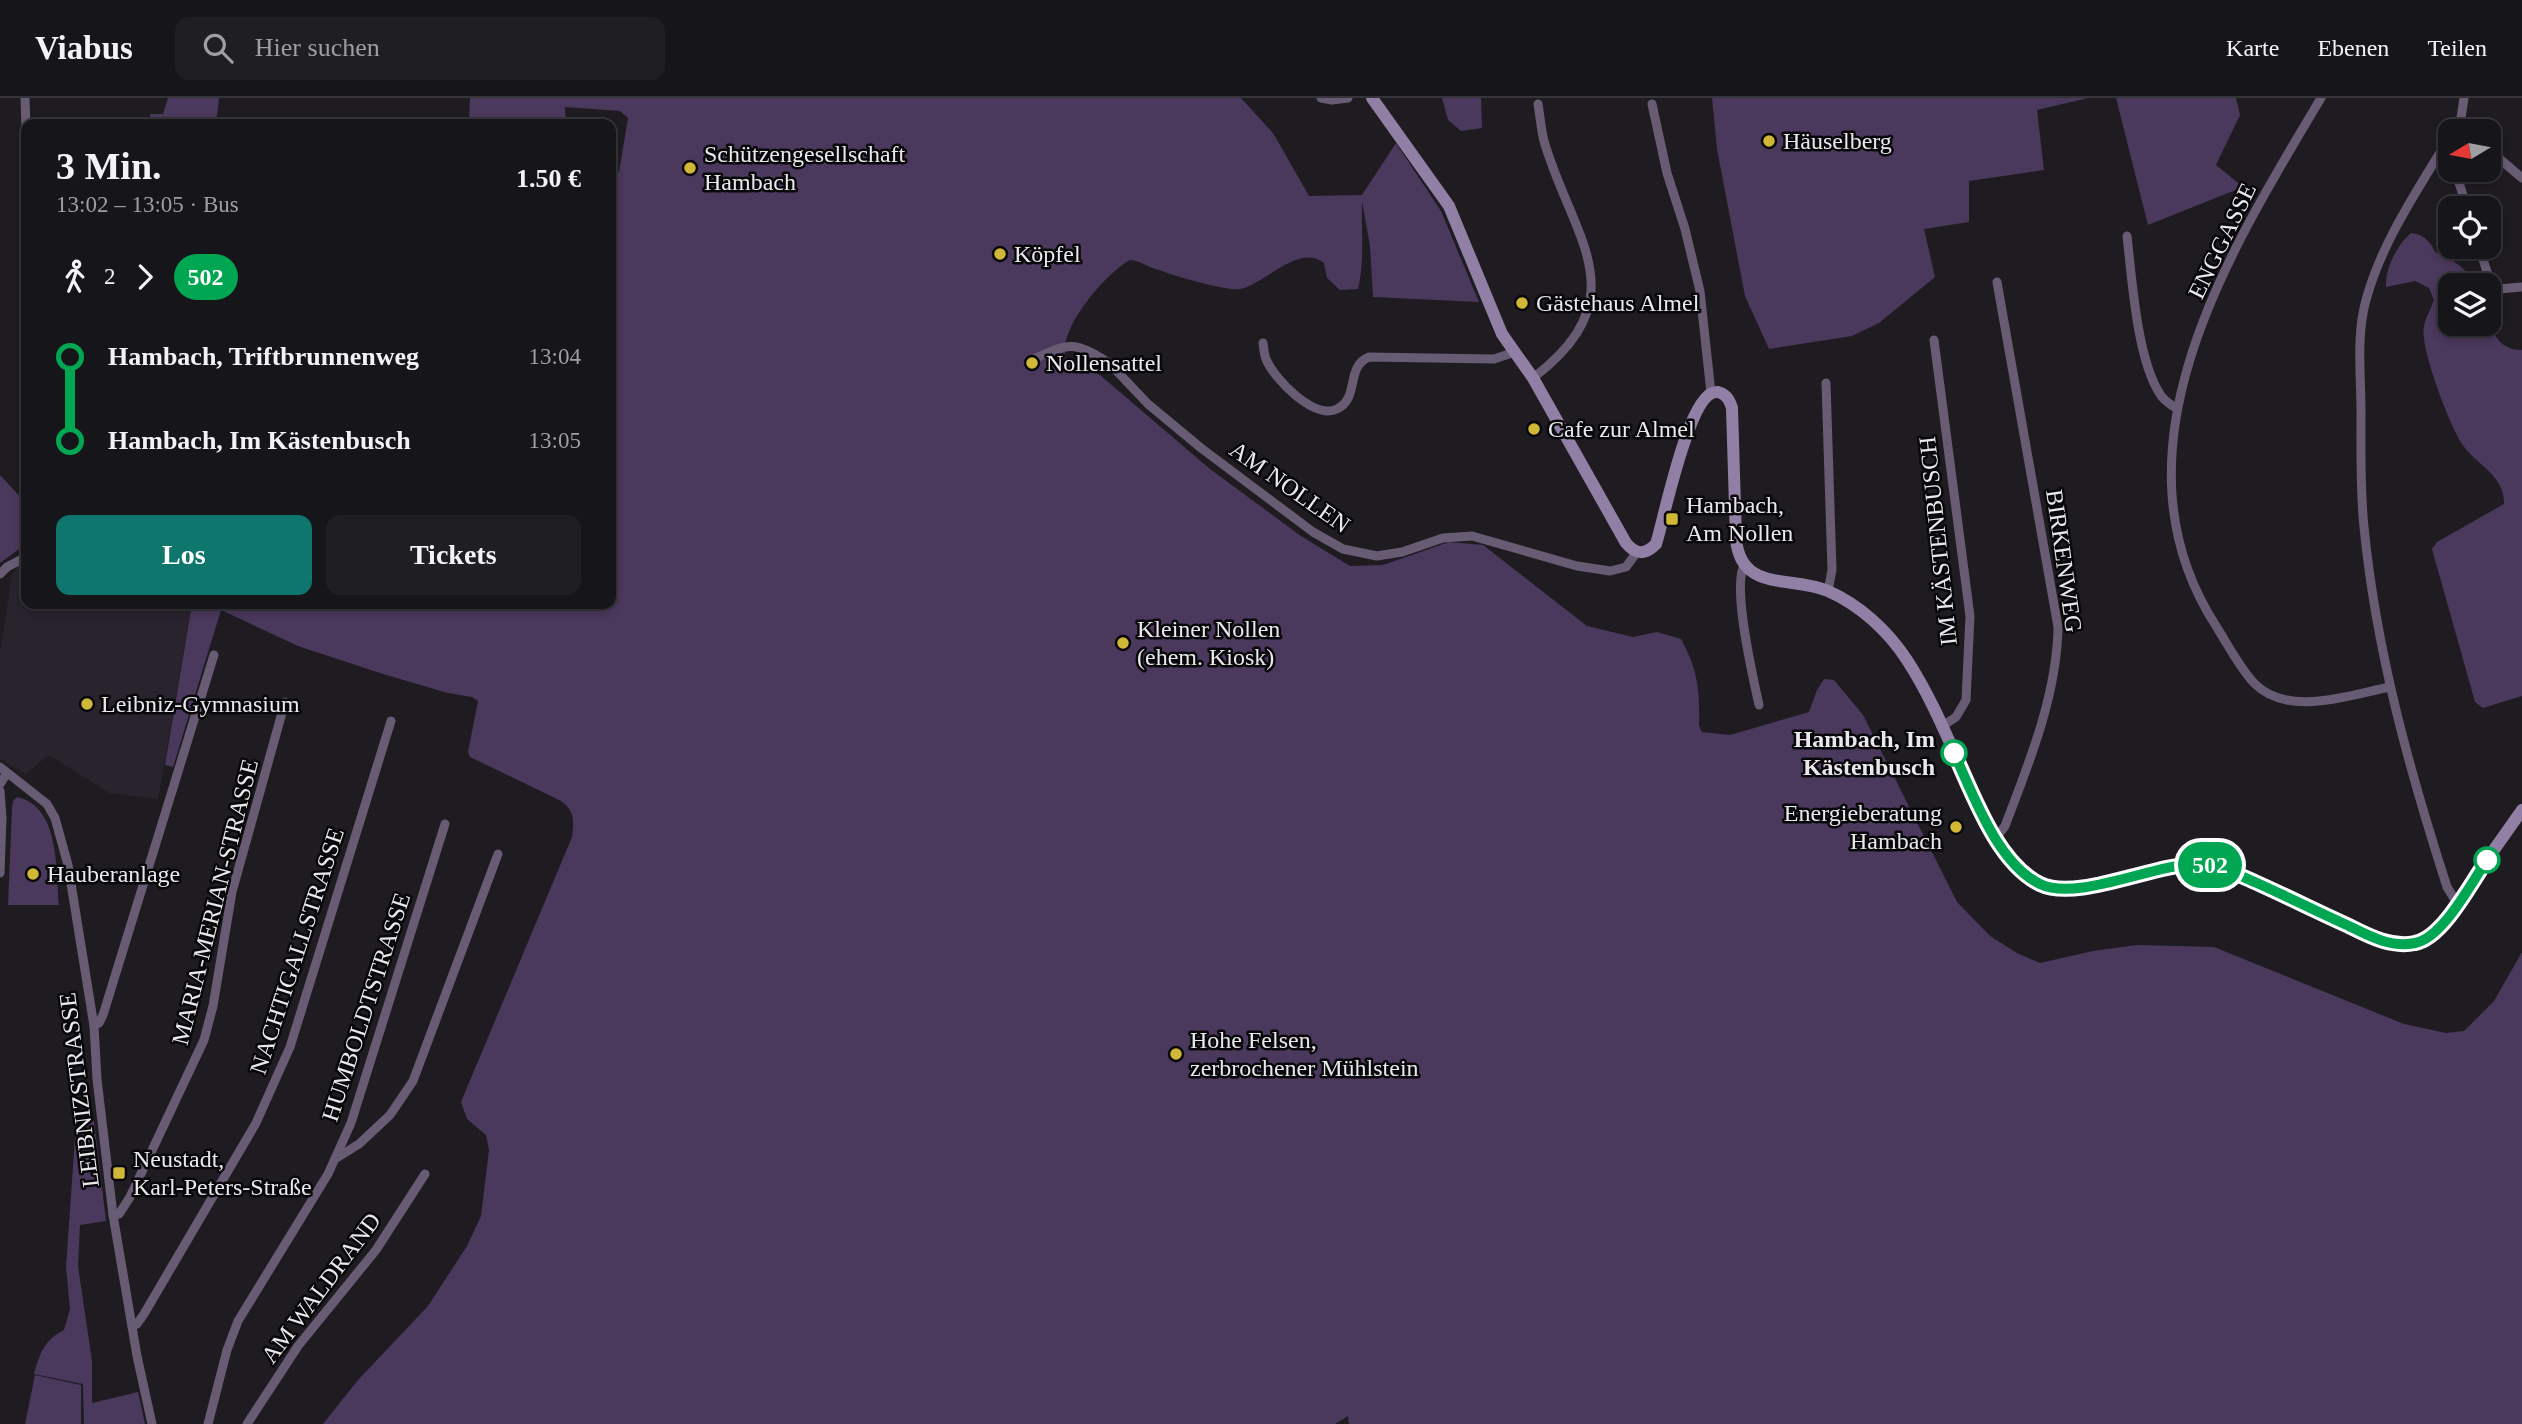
<!DOCTYPE html>
<html lang="de">
<head>
<meta charset="utf-8">
<style>
	body { margin:0; font-family:"Times New Roman",serif; background:#1f1e22; color:#f1f3f6; height:100vh; display:flex; flex-direction:column; font-size:26px; white-space:nowrap }
	* { box-sizing:border-box; margin:0 }
	p { font-size:23px; color:#9e9fa2 }
	.icon { flex:none; width:38px; height:38px; fill:none; stroke:currentColor; stroke-width:2; stroke-linecap:round; stroke-linejoin:round }
	.map { position:relative; flex:1; overflow:hidden }
	.side { position:absolute; left:21px; top:21px; width:595px; height:490px; display:flex; flex-direction:column; background:#161519; border-radius:14px; box-shadow:0 4px 10px #0003,0 0 0 2px #353438 }
	.side>* { flex:none }
	.badge { padding:0 14px; border-radius:23px; font-size:24px; line-height:46px }
	.needle { width:46px; rotate:260deg }
	.buttons { position:absolute; left:2438px; top:21px; display:grid; gap:14px }
	.buttons a { display:grid; place-items:center; width:63px; height:63px; border-radius:14px; background:#161519; box-shadow:0 4px 10px #0003,0 0 0 2px #353438; font-size:35px }
	.map>.badge { position:absolute; translate:-50% -50%; box-shadow:0 0 0 4px #fff }
	.legs { display:flex; align-items:center; gap:10px; height:77px; padding:0 35px; font-size:23px }
	.legs p { margin-inline-start:auto }
	.headline { display:flex; align-items:center; justify-content:space-between; height:119px; padding:0 35px }
	h1 { font-size:38px; font-weight:700; line-height:52px }
	.action { display:flex; gap:14px; margin-top:auto; padding:14px 35px }
	.action a { flex:1; height:80px; border-radius:14px; background:#0f766e; color:#fff; font-size:28px; font-weight:700; line-height:80px; text-align:center }
	.action a+a { background:#1f1e22; color:#f1f3f6 }
	ul { padding:0 35px; list-style:none }
	li { display:flex; align-items:center; gap:24px; height:84px; font-size:26px }
	li i { display:grid; place-items:center; width:10px; height:100%; margin:0 9px; background:currentColor }
	li i::after { content:''; width:18px; height:18px; margin:-9px; border:5px solid; border-radius:50%; background:#161519 }
	li p { margin-inline-start:auto }
	li:first-child i { background:linear-gradient(#0000 50%,currentColor 0) }
	li:last-child i { background:linear-gradient(currentColor 50%,#0000 0) }
	header { display:flex; align-items:center; gap:42px; box-sizing:border-box; height:98px; padding:0 35px; background:#161519; border-bottom:2px solid #353438 }
	header strong { font-size:33px }
	nav { display:flex; gap:38px; margin-inline-start:auto; font-size:24px }
	.search { width:490px; height:63px; background:#1f1e22; display:flex; align-items:center; gap:18px; box-sizing:border-box; padding:0 24px; border-radius:14px; color:#9e9fa2; font-size:26px }
	.map>svg:first-child { display:block }
	.built { fill:#28232d }
	.green { fill:#4b385d }
	.lines { fill:none; stroke-linecap:round; stroke-linejoin:round }
	.street { stroke:#685b74; stroke-width:9 }
	.secondary { stroke:#927fa6; stroke-width:12 }
	.line-1-casing { stroke:#fff; stroke-width:16 }
	.line-1 { stroke:#00a651; stroke-width:10 }
	.poi-dot { fill:#d1b736; stroke:#080709; stroke-width:2.5 }
	.stop-1-dot { fill:#fff; stroke:#00a651; stroke-width:3.5 }
	.labels { text-anchor:middle; dominant-baseline:central; stroke-width:5; stroke-linejoin:round; paint-order:stroke }
	.poi-label { font-size:24px; fill:#e9e8eb; stroke:#080709; text-anchor:start }
	.street-label { font-size:24px; fill:#e9e8eb; stroke:#080709 }
	.stop-label { font-size:24px; font-weight:bold; fill:#e9e8eb; stroke:#080709; text-anchor:end }
</style>
</head>
<body>
<header>
<strong>Viabus</strong>
<div class="search"><svg class="icon" aria-label="search" viewBox="0 0 24 24"><circle cx="10" cy="10" r="6"/><path d="M15 15l6 6"/></svg>Hier suchen</div>
<nav><a>Karte</a><a>Ebenen</a><a>Teilen</a></nav>
</header>
<div class="map">
<svg width="2522" height="1326" viewBox="0 0 2522 1326">
	<rect width="100%" height="100%" fill="#1e1c21"/>
	<polygon class="built" points="26,465 26,506 175,506 191,510 158,701 109,695 49,657 25,676 0,661 0,554 12,477 17,469"/>
	<g class="green">
		<polygon points="168,0 219,0 216,26 150,26 150,16 163,16"/>
		<path d="M 470,0 L 1241,0 L 1273,35 L 1309,98 L 1362,97 L 1396,45 L 1441,113 L 1479,204 L 1373,199 L 1370,148 L 1362,103 C 1361,132 1365,161 1358,191 L 1340,192 L 1327,180 L 1324,165 C 1299,145 1265,186 1240,191 C 1227,194 1165,175 1150,169 C 1143,166 1139,163 1130,162 C 1107,174 1061,228 1065,255 C 1065,259 1067,262 1068,266 L 1085,270 L 1100,277 L 1210,371 L 1301,438 L 1350,468 L 1383,467 L 1449,444 L 1483,447 L 1587,528 L 1633,539 L 1657,534 L 1681,541 C 1698,572 1700,593 1699,628 L 1702,634 L 1730,637 L 1809,614 L 1817,592 L 1824,581 L 1834,582 L 1863,617 L 1957,804 L 1990,838 L 2017,855 L 2040,865 L 2093,853 L 2137,847 L 2214,849 L 2404,926 L 2446,935 L 2464,933 L 2494,903 L 2522,854 L 2522,1326 L 1349,1326 L 1348,1318 L 1335,1326 L 323,1326 L 358,1282 L 428,1208 L 467,1148 L 481,1118 L 489,1052 L 486,1037 L 467,1021 L 461,1004 L 572,739 C 574,723 575,713 561,703 L 470,659 L 468,654 L 478,603 L 472,599 L 448,595 L 383,576 L 298,548 L 221,512 L 173,669 L 165,667 L 192,506 L 611,506 L 611,72 L 619,74 L 628,20 L 620,13 L 565,9 L 566,26 L 469,26 Z"/>
		<polygon points="1442,0 1481,0 1482,30 1461,33 1448,22"/>
		<polygon points="1712,0 2088,0 2037,12 2044,72 1969,83 1969,124 1924,131 1935,179 1879,225 1852,238 1769,251 1745,198 1717,51"/>
		<polygon points="2116,0 2236,0 2240,17 2216,67 2243,89 2148,127"/>
		<path d="M 2411,135 C 2423,136 2430,143 2435,154 C 2452,161 2466,169 2475,187 L 2450,187 L 2450,226 L 2488,226 L 2489,223 C 2495,240 2502,252 2522,252 L 2522,598 L 2483,610 L 2475,604 L 2432,451 L 2437,444 L 2504,406 C 2505,377 2476,367 2462,346 C 2450,328 2419,248 2424,228 C 2426,219 2431,211 2434,202 L 2429,190 L 2415,183 L 2386,189 C 2385,170 2397,147 2411,135 Z"/>
		<polygon points="0,377 26,405 26,446 0,465"/>
		<path d="M 17,699 C 60,708 56,773 59,807 L 8,807 L 12,710 L 13,703 Z"/>
		<path d="M 94,1023 L 106,1123 L 80,1127 L 78,1168 L 92,1263 L 92,1305 L 138,1294 L 145,1326 L 84,1326 L 83,1286 L 34,1276 C 40,1255 44,1242 64,1232 L 70,1211 L 66,1169 L 76,1025 Z"/>
		<polygon points="35,1277 81,1287 81,1326 25,1326"/>
	</g>
	<g class="lines">
		<g class="street">
			<polyline points="25,0 26,30"/>
			<polyline points="1321,0 1332,2 1348,0"/>
			<path d="M 2321,0 C 2229,154 2103,353 2216,528 C 2228,547 2239,569 2254,585 C 2288,620 2349,597 2390,589"/>
			<polyline points="2464,0 2461,20 2470,33"/>
			<polyline points="1652,6 1667,75 1685,131 1700,193 1711,295"/>
			<polyline points="2453,33 2461,20"/>
			<path d="M 2450,38 C 2419,90 2382,143 2366,202 C 2356,238 2361,276 2361,313 C 2361,352 2360,390 2364,429 C 2376,552 2409,671 2447,789 L 2457,805"/>
			<polyline points="2488,51 2522,80"/>
			<polyline points="2441,53 2450,62"/>
			<polyline points="2455,72 2467,110"/>
			<path d="M 2127,138 C 2132,181 2137,261 2160,296 C 2164,303 2170,306 2176,310"/>
			<polyline points="2479,149 2492,189 2498,191 2522,189"/>
			<polyline points="1934,242 1970,518 1966,602 1956,619 1941,629"/>
			<path d="M 1263,245 C 1264,251 1264,256 1266,261 C 1274,281 1314,322 1337,311 C 1360,300 1345,269 1369,259 L 1494,261 L 1515,254"/>
			<path d="M 1031,262 C 1069,246 1071,241 1109,265 L 1148,306 L 1201,350 L 1313,434 L 1343,451 L 1377,458 L 1402,454 L 1443,440 L 1472,438 L 1577,468 L 1610,473 L 1626,469 L 1637,454"/>
			<path d="M 1533,280 C 1640,198 1572,140 1544,43 C 1541,31 1540,18 1538,6"/>
			<polyline points="1826,285 1832,472 1828,493"/>
			<path d="M 1744,468 C 1732,490 1753,579 1759,607"/>
			<polyline points="0,476 7,469 26,459"/>
			<polyline points="0,669 47,706 55,720 68,767 94,928 97,981 113,1117 137,1258 152,1326"/>
			<polyline points="0,686 7,675"/>
			<polyline points="0,693 2,719 0,775"/>
			<path d="M 1996,740 L 2005,728 C 2029,665 2057,597 2058,529 L 1997,184"/>
			<polyline points="94,928 99,925 103,917 214,557"/>
			<polyline points="335,1061 359,1046 390,1017 413,983 498,756"/>
			<polyline points="113,1117 119,1116 130,1099 204,942 213,908 232,794 285,604"/>
			<polyline points="132,1228 137,1226 144,1216 256,1025 290,949 391,623"/>
			<polyline points="208,1326 227,1252 238,1223 328,1076 351,1025 445,726"/>
			<polyline points="247,1326 298,1248 376,1152 425,1076"/>
		</g>
		<path class="secondary" d="M 1372,0 L 1449,108 L 1502,236 L 1533,280 L 1626,445 C 1636,457 1645,457 1656,446 C 1664,422 1689,290 1718,294 C 1727,296 1730,303 1732,310 L 1736,441 C 1741,495 1791,477 1828,493 C 1860,507 1888,533 1907,562 C 1935,605 1953,654 1975,700 C 1985,721 1995,743 2010,760 C 2026,780 2048,793 2074,791 C 2118,781 2181,759 2224,770 L 2377,841 L 2389,845 L 2414,846 L 2436,834 L 2522,712"/>
	</g>
	<g class="lines">
		<defs>
			<path id="line-1" d="M 1954,655 C 1973,696 1997,765 2040,786 C 2077,804 2154,766 2197,766 C 2219,766 2238,777 2257,785 C 2288,799 2318,814 2349,828 C 2369,838 2391,850 2415,845 C 2443,840 2471,785 2487,762"/>
		</defs>
		<use href="#line-1" class="line-1-casing"/>
		<use href="#line-1" class="line-1"/>
	</g>
	<g class="poi-dot">
		<circle cx="1769" cy="43" r="7"/>
		<circle cx="690" cy="70" r="7"/>
		<circle cx="1000" cy="156" r="7"/>
		<circle cx="1522" cy="205" r="7"/>
		<circle cx="1032" cy="265" r="7"/>
		<circle cx="1534" cy="331" r="7"/>
		<rect x="1665" y="414" width="14" height="14" rx="3.5"/>
		<circle cx="1123" cy="545" r="7"/>
		<circle cx="87" cy="606" r="7"/>
		<circle cx="1956" cy="729" r="7"/>
		<circle cx="33" cy="776" r="7"/>
		<circle cx="1176" cy="956" r="7"/>
		<rect x="112" y="1068" width="14" height="14" rx="3.5"/>
	</g>
	<g class="stop-1-dot">
		<circle cx="1954" cy="655" r="12"/>
		<circle cx="2487" cy="762" r="12"/>
	</g>
	<g class="labels">
		<g class="poi-label">
			<text x="1783" y="43">Häuselberg</text>
			<text x="704" y="56">Schützengesellschaft<tspan x="704" dy="28">Hambach</tspan></text>
			<text x="1014" y="156">Köpfel</text>
			<text x="1536" y="205">Gästehaus Almel</text>
			<text x="1046" y="265">Nollensattel</text>
			<text x="1548" y="331">Cafe zur Almel</text>
			<text x="1686" y="407">Hambach,<tspan x="1686" dy="28">Am Nollen</tspan></text>
			<text x="1137" y="531">Kleiner Nollen<tspan x="1137" dy="28">(ehem. Kiosk)</tspan></text>
			<text x="101" y="606">Leibniz-Gymnasium</text>
			<text x="1942" y="715" text-anchor="end">Energieberatung<tspan x="1942" dy="28">Hambach</tspan></text>
			<text x="47" y="776">Hauberanlage</text>
			<text x="1190" y="942">Hohe Felsen,<tspan x="1190" dy="28">zerbrochener Mühlstein</tspan></text>
			<text x="133" y="1061">Neustadt,<tspan x="133" dy="28">Karl-Peters-Straße</tspan></text>
		</g>
		<g class="street-label">
			<text transform="translate(2222 143) rotate(-64)">ENGGASSE</text>
			<text transform="translate(1290 389) rotate(35)">AM NOLLEN</text>
			<text transform="translate(1938 443) rotate(-96)">IM KÄSTENBUSCH</text>
			<text transform="translate(2064 463) rotate(82)">BIRKENWEG</text>
			<text transform="translate(215 804) rotate(-76)">MARIA-MERIAN-STRASSE</text>
			<text transform="translate(297 853) rotate(-72)">NACHTIGALLSTRASSE</text>
			<text transform="translate(366 909) rotate(-72)">HUMBOLDTSTRASSE</text>
			<text transform="translate(79 992) rotate(-97)">LEIBNIZSTRASSE</text>
			<text transform="translate(321 1190) rotate(-53)">AM WALDRAND</text>
		</g>
		<g class="stop-label">
			<text x="1935" y="641">Hambach, Im<tspan x="1935" dy="28">Kästenbusch</tspan></text>
		</g>
	</g>
</svg>
<div class="buttons">
<a><svg class="needle" viewBox="-14 -14 28 28"><path d="M0-13l5 13h-10z" fill="#e53935"/><path d="M0 13l5-13h-10z" fill="#9e9fa2"/></svg></a>
<a><svg class="icon" aria-label="locate" viewBox="0 0 24 24"><circle cx="12" cy="12" r="6"/><path d="M12 2v4M12 18v4M2 12h4M18 12h4"/></svg></a>
<a><svg class="icon" aria-label="layers" viewBox="0 0 24 24"><path d="M12 4l9 5-9 5-9-5zM3 14l9 5 9-5"/></svg></a>
</div>
<b class="badge" style="left:2210px;top:767px;background:#00a651;color:#fff">502</b>
<section class="side">
<div class="headline"><div><h1>3 Min.</h1><p>13:02 – 13:05 · Bus</p></div><b>1.50 €</b></div>
<div class="legs"><svg class="icon" aria-label="walk" viewBox="0 0 24 24"><circle cx="13" cy="4" r="2"/><path d="M13 8l-2 6 4 7M11 14l-3 7M7 12l3-4h3l4 4"/></svg>2<svg class="icon" aria-label="forward" viewBox="0 0 24 24"><path d="M9 5l7 7-7 7"/></svg><b class="badge" style="background:#00a651;color:#fff">502</b></div>
<ul>
<li><i style="color:#00a651"></i><b>Hambach, Triftbrunnenweg</b><p>13:04</p></li>
<li><i style="color:#00a651"></i><b>Hambach, Im Kästenbusch</b><p>13:05</p></li>
</ul>
<div class="action"><a>Los</a><a>Tickets</a></div>
</section>
</div>
</body>
</html>
